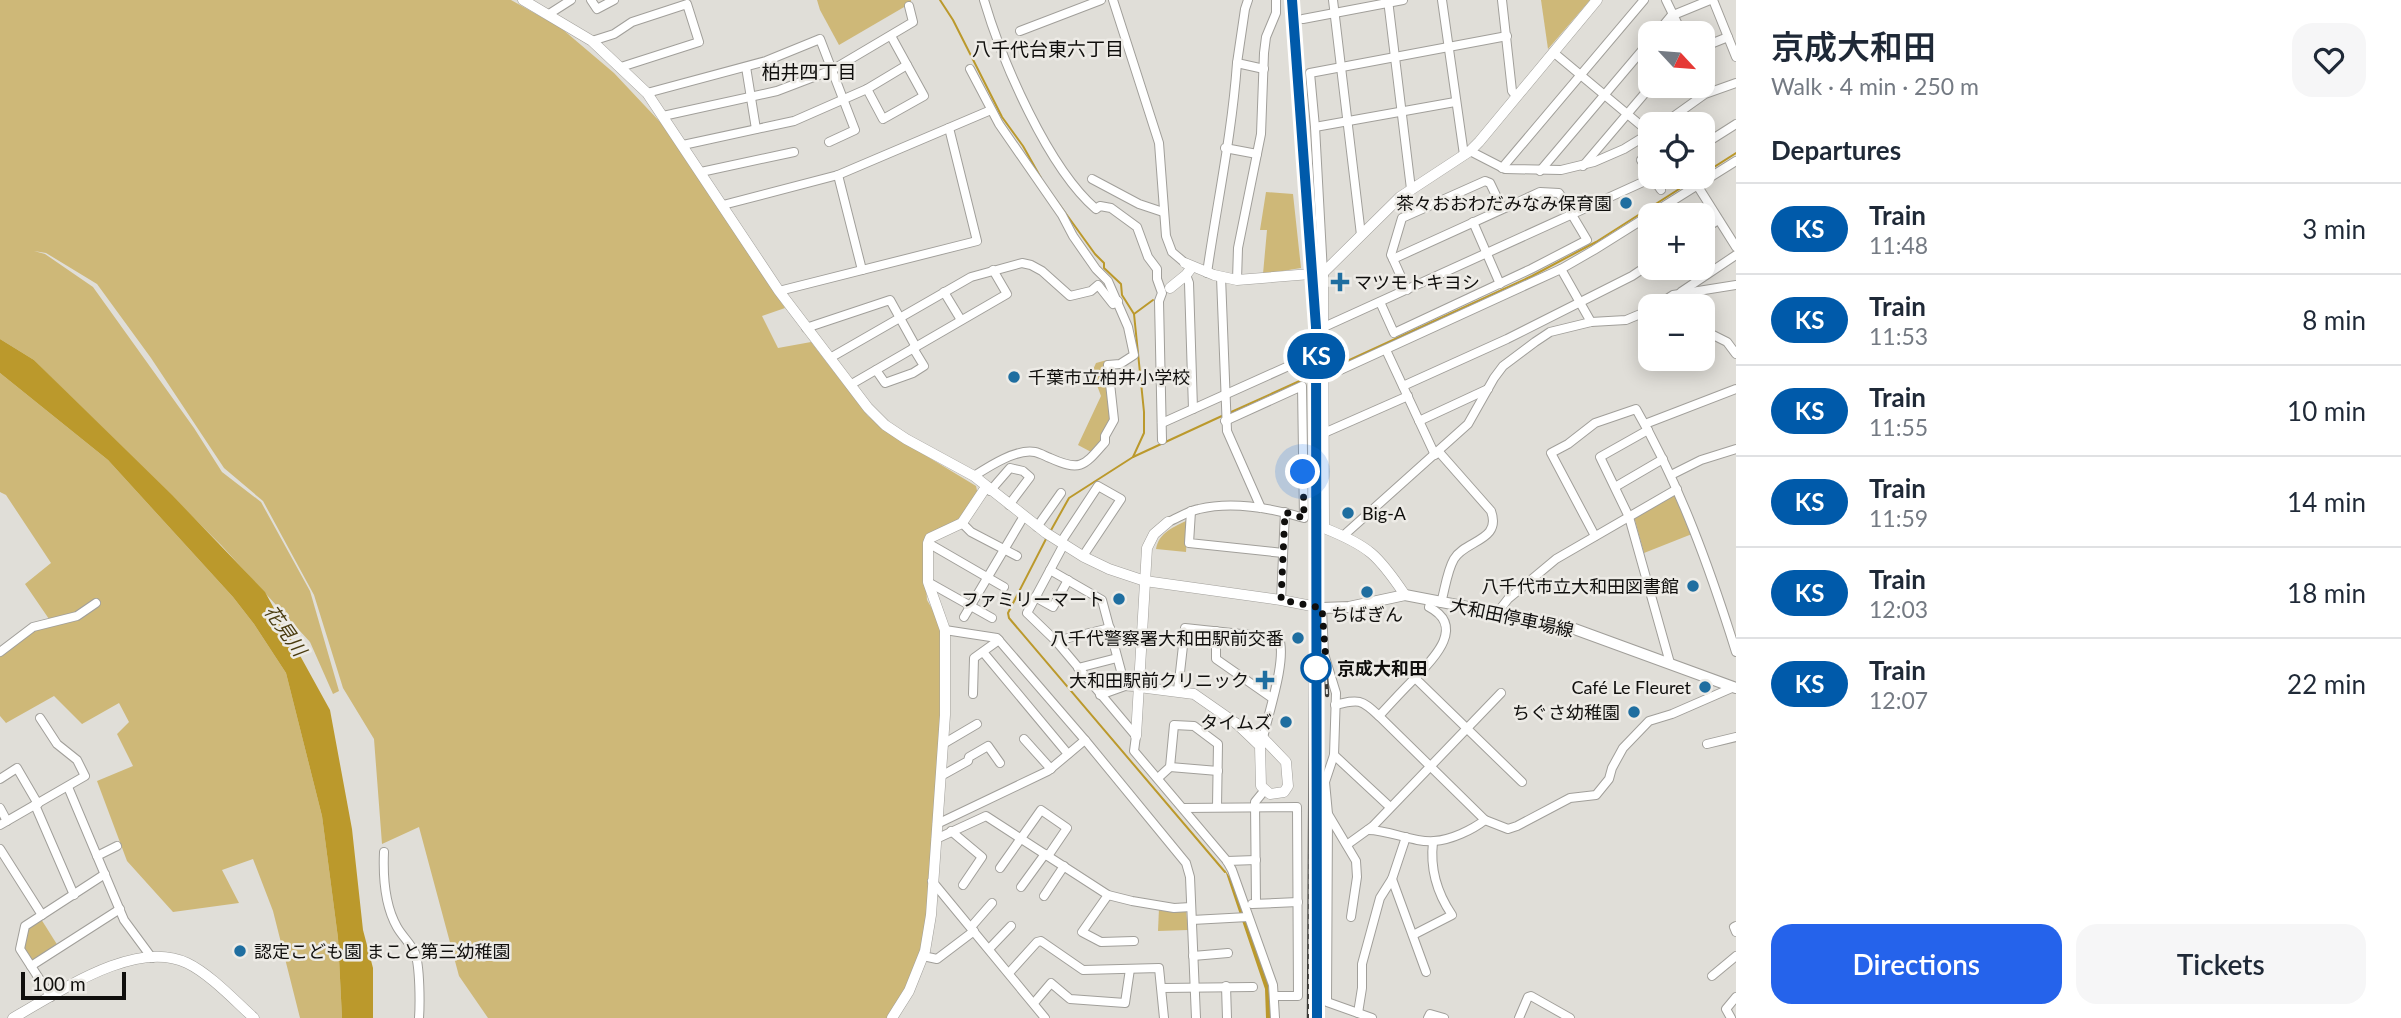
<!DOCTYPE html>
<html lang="en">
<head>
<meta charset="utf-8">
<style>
	body { margin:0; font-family:Lato,"Noto Sans JP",sans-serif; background:#f6f6f7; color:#1f2937; height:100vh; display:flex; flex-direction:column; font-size:26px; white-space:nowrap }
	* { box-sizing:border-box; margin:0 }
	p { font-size:23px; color:#747a83 }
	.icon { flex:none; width:38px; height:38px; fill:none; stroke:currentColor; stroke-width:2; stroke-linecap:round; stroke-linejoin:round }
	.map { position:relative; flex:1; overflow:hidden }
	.details { display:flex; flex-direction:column; background:#fff; width:665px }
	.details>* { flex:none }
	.badge { padding:0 14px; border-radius:23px; font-size:24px; line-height:46px }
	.needle { width:46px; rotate:116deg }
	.buttons { position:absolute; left:1638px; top:21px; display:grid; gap:14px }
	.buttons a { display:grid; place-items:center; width:77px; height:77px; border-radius:14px; background:#fff; box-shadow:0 4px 18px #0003; font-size:35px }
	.scale { position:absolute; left:21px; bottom:18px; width:105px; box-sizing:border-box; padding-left:7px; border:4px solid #100f0d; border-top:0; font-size:19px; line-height:24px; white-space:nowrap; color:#100f0d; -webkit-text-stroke:5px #edebe6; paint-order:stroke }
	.you { position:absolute; width:35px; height:35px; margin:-18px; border:5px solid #fff; border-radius:50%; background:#1a73e8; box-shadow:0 0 0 10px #1a73e833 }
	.map>.badge { position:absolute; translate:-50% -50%; box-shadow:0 0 0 4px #fff }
	h2 { padding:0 35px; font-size:26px; line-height:63px }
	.round { display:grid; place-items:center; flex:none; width:74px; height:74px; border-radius:21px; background:#f6f6f7 }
	.summary { display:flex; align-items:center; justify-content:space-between; height:119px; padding:0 35px }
	h1 { font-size:33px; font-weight:600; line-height:52px }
	.action { display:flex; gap:14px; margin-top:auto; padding:14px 35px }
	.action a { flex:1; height:80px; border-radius:21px; background:#2563eb; color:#fff; font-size:28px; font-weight:600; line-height:80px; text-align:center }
	.action a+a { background:#f6f6f7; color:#1f2937 }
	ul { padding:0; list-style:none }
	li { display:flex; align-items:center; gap:21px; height:91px; padding:0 35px; border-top:2px solid #e0e1e3 }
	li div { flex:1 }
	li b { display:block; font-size:26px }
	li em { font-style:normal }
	li .badge { min-width:77px; font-weight:700; text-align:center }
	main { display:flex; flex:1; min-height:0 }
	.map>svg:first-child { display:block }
	.green { fill:#ceb878 }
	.water { fill:#bb992c }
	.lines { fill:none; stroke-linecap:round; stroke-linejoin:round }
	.stream { stroke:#bb992c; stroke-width:2 }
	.minor-casing { stroke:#a19f9a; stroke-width:10 }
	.tertiary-casing { stroke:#a19f9a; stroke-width:11 }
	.secondary-casing { stroke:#a19f9a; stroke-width:12 }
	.minor { stroke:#fff; stroke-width:8 }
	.tertiary { stroke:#fff; stroke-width:10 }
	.secondary { stroke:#fff; stroke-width:10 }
	.rail-casing { stroke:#3c3b38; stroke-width:4.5 }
	.rail { stroke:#edebe6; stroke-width:2; stroke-dasharray:5; stroke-linecap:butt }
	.line-casing { stroke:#fff; stroke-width:16 }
	.line { stroke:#005aaa; stroke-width:10 }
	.walk { stroke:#100f0d; stroke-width:7; stroke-dasharray:0 12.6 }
	.poi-dot { fill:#1f6ea0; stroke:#edebe6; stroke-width:2.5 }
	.stop-dot { fill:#fff; stroke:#005aaa; stroke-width:3.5 }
	.labels { text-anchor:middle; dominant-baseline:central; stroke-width:5; stroke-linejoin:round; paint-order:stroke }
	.poi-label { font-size:18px; fill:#100f0d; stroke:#edebe6; text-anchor:end }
	.street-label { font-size:18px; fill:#100f0d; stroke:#edebe6 }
	.stop-label { font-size:18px; font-weight:bold; fill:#100f0d; stroke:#edebe6; text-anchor:start }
	.neighbourhood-label { font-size:19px; fill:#100f0d; stroke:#edebe6 }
	.water-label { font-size:19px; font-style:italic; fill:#4a3c10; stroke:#edebe6 }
</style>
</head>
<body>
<main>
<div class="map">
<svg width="1736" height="1018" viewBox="0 0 1736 1018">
	<rect width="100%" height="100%" fill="#e0ded8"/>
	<g class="green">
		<polygon points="0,0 511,0 561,28 614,73 661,123 785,308 762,316 778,348 811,342 868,416 905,443 976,486 978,495 963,515 923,547 927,600 938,619 940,630 941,714 927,914 921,950 906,989 887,1018 488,1018 459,976 419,827 382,844 374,739 343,688 314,595 263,501 224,468 151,358 97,284 46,253 34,251 45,254 93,287 194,428 222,472 261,502 310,591 339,691 333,694 310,642 221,545 34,360 0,339"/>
		<polygon points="817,0 911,0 911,3 839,45 820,10"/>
		<polygon points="1541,0 1590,0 1548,49"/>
		<polygon points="1266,192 1293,194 1301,268 1263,274 1267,230 1260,230"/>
		<path d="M 1107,360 C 1110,398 1119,422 1093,453 L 1078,445 L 1101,396 L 1092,372 L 1096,363 Z"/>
		<polygon points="0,373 108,460 233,597 254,624 286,673 322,816 338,938 342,1018 300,1018 273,911 253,859 222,870 239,903 173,912 127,861 97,781 133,766 117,734 129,722 119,703 82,724 54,696 6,723 0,716 0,653 49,619 25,584 51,563 6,495 0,492"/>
		<polygon points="1676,494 1692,534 1644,553 1634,517"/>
		<path d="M 1188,520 L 1186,552 L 1156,549 C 1159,532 1174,527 1188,520 Z"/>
		<polygon points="1159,908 1186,910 1188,930 1158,931"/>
		<polygon points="41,919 58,946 34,961 30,960 23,950 28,928"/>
	</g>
	<g class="water">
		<polygon points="0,339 34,360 172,495 265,592 330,710 352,829 363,930 373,968 373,1018 342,1018 338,938 322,816 286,673 254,624 233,597 108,460 0,373"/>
		<polygon points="1225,870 1231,879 1268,982 1271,1018 1266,1018 1265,989"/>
	</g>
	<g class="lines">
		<g class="stream">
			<polyline points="940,0 953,20 1002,117 1023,146 1041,178"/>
			<polyline points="1703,174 1736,153"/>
			<polyline points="1056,200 1095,254 1104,263 1104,268 1121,284 1122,295 1134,314 1144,412 1144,433 1133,457"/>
			<polyline points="1134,314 1153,300"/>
			<polyline points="1332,368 1532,276 1596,242 1698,177"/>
			<polyline points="1229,413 1304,379"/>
			<polyline points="1050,532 1069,498 1133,457 1224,415"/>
			<polyline points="1047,537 1008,613 1009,618 1225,872"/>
		</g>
		<defs>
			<g id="minor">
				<polyline points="591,0 597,9 614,0"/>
				<path d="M 984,0 C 1002,61 1048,168 1096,209 L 1100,206 L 1111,208 L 1137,227 L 1148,257 L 1157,269 L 1157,279 L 1162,293 L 1159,301 L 1162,440"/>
				<polyline points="1113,0 1159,143 1166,236 1172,252 1185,263"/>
				<polyline points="1333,0 1361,235"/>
				<polyline points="1388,0 1411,189"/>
				<polyline points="1442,0 1464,155"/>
				<polyline points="1502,0 1512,91 1516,96"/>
				<polyline points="1666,0 1682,33"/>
				<polyline points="1713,0 1736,57"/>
				<polyline points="549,14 571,0"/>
				<polyline points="1303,19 1403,0"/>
				<polyline points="1020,31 1101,0"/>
				<polyline points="1657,33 1671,16 1710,0"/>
				<polyline points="592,41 614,34 632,22 687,4 699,42 621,67"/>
				<polyline points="1703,47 1728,37"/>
				<polyline points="1553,52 1650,133"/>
				<polyline points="1237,63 1245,9 1248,0"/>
				<polyline points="746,67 756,129"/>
				<path d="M 970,69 L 999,124 L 1062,215 L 1073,236 L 1096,269 L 1108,281 L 1128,327 L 1134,355 L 1120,364 L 1108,365 L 1114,420 L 1105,436 L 1105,442 C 1084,466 1081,472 1050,458 C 1045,456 1040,453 1035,452 C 1017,448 988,467 974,476"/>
				<polyline points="867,89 883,119 924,96 891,36"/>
				<polyline points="647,93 766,61 820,39 855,130 829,142"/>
				<polyline points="663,116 777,91 832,70 913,22 909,6"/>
				<polyline points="1663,124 1705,94 1736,83"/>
				<polyline points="1315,127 1455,102"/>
				<polyline points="683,145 794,121 867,89 907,65"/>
				<polyline points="1703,145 1736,124"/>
				<polyline points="1225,148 1257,154"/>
				<polyline points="1470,151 1505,169 1561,170 1594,162 1624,149 1650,133"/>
				<polyline points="1641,160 1650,174"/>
				<polyline points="1583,166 1651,86"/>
				<polyline points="1502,168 1644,0"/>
				<polyline points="1540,171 1650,41"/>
				<polyline points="701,172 794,152"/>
				<polyline points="838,175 862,270"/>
				<polyline points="1652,177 1661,190"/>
				<polyline points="1092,179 1139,204 1163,212"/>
				<polyline points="1697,185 1736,247"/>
				<polyline points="723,205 838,175 991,110"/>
				<polyline points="1473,222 1500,284"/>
				<polyline points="1703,230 1718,220"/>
				<polyline points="1393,259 1391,255 1402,218 1485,181 1490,183 1502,208"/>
				<polyline points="1561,269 1591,322"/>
				<path d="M 1207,273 C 1217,203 1232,134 1237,63 L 1264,69"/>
				<polyline points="1323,273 1315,127 1310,73 1507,36"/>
				<polyline points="1186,275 1189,283 1193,409"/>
				<polyline points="1221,277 1227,431 1261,508"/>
				<polyline points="1237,280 1238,248 1261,134 1264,53 1266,37 1276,13 1276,0"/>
				<polyline points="779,291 977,241 949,128"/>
				<polyline points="944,292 961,320"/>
				<polyline points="1681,292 1736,255"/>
				<polyline points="1380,302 1394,333 1531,269 1587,240 1559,193 1540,192 1393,259 1407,290"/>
				<polyline points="1656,306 1673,295 1736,285"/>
				<polyline points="1324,327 1654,177"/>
				<polyline points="806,328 890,300 916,347"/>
				<polyline points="1703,330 1727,342 1736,354"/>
				<polyline points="1386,350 1435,455"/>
				<polyline points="830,358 971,277 1022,263 1031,265 1042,271 1070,296 1091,291 1098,285 1113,304 1118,301"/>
				<polyline points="876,370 885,383 913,373 924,366 913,348"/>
				<polyline points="1325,377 1561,269 1594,250 1736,161"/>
				<polyline points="850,385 1007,294 993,270"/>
				<polyline points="1403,386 1507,339 1632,276 1650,264"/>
				<polyline points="1419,421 1488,389"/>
				<polyline points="1162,423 1302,360"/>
				<polyline points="1645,424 1736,389"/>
				<polyline points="1648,430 1600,457 1629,517 1670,663"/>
				<polyline points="1324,433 1408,396"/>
				<path d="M 1439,452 L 1491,511 C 1502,541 1465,540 1454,559 C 1447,571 1445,589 1441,603"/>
				<polyline points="1671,475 1701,460 1736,449"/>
				<polyline points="1615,487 1663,459"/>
				<polyline points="990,491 1010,468 1023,471 1030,477 1009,505"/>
				<polyline points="1191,511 1189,543 1283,553"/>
				<path d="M 1168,522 C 1178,518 1188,511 1199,509 C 1232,501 1271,508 1304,518 L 1302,386 L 1225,421"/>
				<polyline points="962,523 971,532 1017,556"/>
				<polyline points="1037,527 1061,493"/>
				<polyline points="1343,536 1468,424 1494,378 1503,366 1535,342 1550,332 1591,322 1626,320 1650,310"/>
				<path d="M 1595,536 L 1551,453 L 1568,444 L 1595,423 L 1636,409 C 1680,485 1710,569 1736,652"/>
				<polyline points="1061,542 1098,486 1121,499 1083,556"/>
				<polyline points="928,543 1004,587"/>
				<polyline points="1064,544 1027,613 1056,641 1136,736 1134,751 1227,861 1232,870 1273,985 1275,1018"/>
				<polyline points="1050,570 1102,600 1125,686 1139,687"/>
				<polyline points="928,582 992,618"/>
				<polyline points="1035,597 1053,607 1068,580"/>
				<polyline points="1281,600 1285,512"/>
				<polyline points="1322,608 1324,654 1336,693 1334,755 1325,782 1328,814 1327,1002 1372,1018"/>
				<polyline points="1497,613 1508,599 1556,559 1677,489"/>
				<polyline points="964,617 1024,516"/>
				<polyline points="945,630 997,638 1085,740 1186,863 1190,877 1196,1018"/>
				<polyline points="1216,631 1216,659 1272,698"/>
				<polyline points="1056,641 1110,628"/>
				<polyline points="0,652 33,627 77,616 96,603"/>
				<polyline points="983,652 1068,754"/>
				<polyline points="1078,668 1117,658"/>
				<polyline points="1415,678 1522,782"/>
				<path d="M 1178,690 L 1185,628 L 1279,638 C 1287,660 1268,714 1263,738"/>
				<polyline points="973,694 974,658 999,640"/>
				<polyline points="1100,695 1125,686"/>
				<path d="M 1335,705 C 1359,699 1361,699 1379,716 C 1390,704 1402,691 1414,679 C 1432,660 1467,627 1429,607 L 1431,600"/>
				<polyline points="1379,716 1485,820 1508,829 1517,826 1570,798 1596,795 1609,779 1612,768 1623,748 1649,721 1672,714 1734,687"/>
				<polyline points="1024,739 1051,769"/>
				<polyline points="943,744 977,724"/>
				<polyline points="1707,744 1736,737"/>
				<polyline points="1334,755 1390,807"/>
				<polyline points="1170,767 1218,771"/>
				<polyline points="941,776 968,761 969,757 988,746 1000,763"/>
				<polyline points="1158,778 1170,767 1174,725 1194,726 1218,744 1217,807"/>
				<polyline points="0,779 17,768 38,804"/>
				<polyline points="68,787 124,920 152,958"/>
				<polyline points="35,805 74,895"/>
				<polyline points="0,808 7,821"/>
				<polyline points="1183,808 1297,807 1298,996 1275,996"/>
				<polyline points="1328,814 1356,861 1357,877 1351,917"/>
				<polyline points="937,824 1048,771 1085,740"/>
				<polyline points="0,825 85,776 77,760 57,744 40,718"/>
				<path d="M 1368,830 C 1390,830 1414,843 1434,841 C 1451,840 1472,830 1485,820"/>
				<polyline points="951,831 982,857 963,885"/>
				<polyline points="936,839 986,816 1108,895 1132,901 1174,908 1191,907"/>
				<polyline points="1348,844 1373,826 1501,693"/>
				<polyline points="0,849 42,915"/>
				<path d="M 384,852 C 383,875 385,906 397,927 C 402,936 411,944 415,953 C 420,966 420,1004 419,1018"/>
				<polyline points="97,856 117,846"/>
				<polyline points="1227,861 1256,860"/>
				<polyline points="1000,868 1041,810 1067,828 1048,856"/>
				<polyline points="1392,879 1426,972"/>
				<polyline points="932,881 1045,1018"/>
				<polyline points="1021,887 1045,854"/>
				<polyline points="1108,895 1082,932 1101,942 1134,941"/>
				<polyline points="1044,896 1064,866"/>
				<polyline points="1256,903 1255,802 1264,791"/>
				<polyline points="1252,904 1298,902"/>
				<polyline points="1192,920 1248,917"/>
				<polyline points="1736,926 1734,927 1736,932"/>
				<polyline points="971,927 992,903"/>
				<path d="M 1413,935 L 1452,915 C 1437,893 1430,868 1433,842"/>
				<polyline points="989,949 1011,926"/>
				<polyline points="923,956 937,959 974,931"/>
				<polyline points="1193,956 1228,953"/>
				<polyline points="31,966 120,909"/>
				<polyline points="1009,973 1037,942 1041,941 1083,970 1159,968 1164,1018"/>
				<polyline points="1712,976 1736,956"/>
				<polyline points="1226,986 1227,1018"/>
				<polyline points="1162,988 1253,987"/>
				<polyline points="51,997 20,949 25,926 105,874"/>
				<polyline points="1034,1003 1051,983 1070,999 1125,1003 1130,969"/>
				<polyline points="1358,1013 1362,988 1362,964 1380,898 1392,879 1406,837"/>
				<polyline points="1428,1018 1430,1014 1444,1018"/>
				<polyline points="1519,1018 1528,997 1531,996 1570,1018"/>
				<polyline points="1731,1018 1726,1009 1736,997"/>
			</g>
			<g id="tertiary">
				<polyline points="523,0 592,41 647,93 779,291 868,408 885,425 906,439 974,476 1046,533 1084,557 1109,569 1145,581 1281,600 1322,608"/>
				<polyline points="1185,263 1214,275 1237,280 1323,273 1400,197 1470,151 1479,142 1597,0"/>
				<path d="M 1323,273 L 1324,528 C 1369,546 1378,555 1405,595"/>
				<polyline points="1170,288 1186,275 1192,267"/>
				<polyline points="1139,687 1194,694 1237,724"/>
				<polygon points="1237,724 1263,738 1286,762 1288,786 1284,792 1270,794 1261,786 1260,746"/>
				<polyline points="1136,736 1147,548 1154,534 1168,522"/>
				<path d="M 13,1018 C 58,993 135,938 187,963 C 210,974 235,1001 254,1018"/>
				<polyline points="892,1018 909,991 925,951 931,915 945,715 945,630 928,582 928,543 930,538 962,523 986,487"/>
			</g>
			<polyline id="secondary" points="1322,608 1349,607 1405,595 1552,623 1569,627 1736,688"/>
		</defs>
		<use href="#minor" class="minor-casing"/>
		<use href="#tertiary" class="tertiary-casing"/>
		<use href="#secondary" class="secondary-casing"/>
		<use href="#minor" class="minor"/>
		<use href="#tertiary" class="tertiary"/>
		<use href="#secondary" class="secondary"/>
		<defs>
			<g id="rail">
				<polyline points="1288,0 1313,327 1309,1018"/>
				<polyline points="1318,640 1326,676 1327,695"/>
			</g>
		</defs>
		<use href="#rail" class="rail-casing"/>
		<use href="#rail" class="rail"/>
	</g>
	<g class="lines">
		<defs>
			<polyline id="line" points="1292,0 1316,327 1317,1018"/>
		</defs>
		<use href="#line" class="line-casing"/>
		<use href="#line" class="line"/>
		<polyline class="walk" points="1303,472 1304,518 1285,512 1281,600 1322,608 1326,662 1316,668"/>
	</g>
	<g class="poi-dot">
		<circle cx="1626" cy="203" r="7"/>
		<path d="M1336.5 271.5h7v7h7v7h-7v7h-7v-7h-7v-7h7z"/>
		<circle cx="1014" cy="377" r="7"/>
		<circle cx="1348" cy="513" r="7"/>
		<circle cx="1693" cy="586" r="7"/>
		<circle cx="1367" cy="592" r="7"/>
		<circle cx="1119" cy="599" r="7"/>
		<circle cx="1298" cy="638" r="7"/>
		<path d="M1261.5 669.5h7v7h7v7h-7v7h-7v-7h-7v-7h7z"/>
		<circle cx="1705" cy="687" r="7"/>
		<circle cx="1634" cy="712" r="7"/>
		<circle cx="1286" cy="722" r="7"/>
		<circle cx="240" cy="951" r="7"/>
	</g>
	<circle class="stop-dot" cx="1316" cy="668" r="14"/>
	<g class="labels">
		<g class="poi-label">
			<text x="1612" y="203">茶々おおわだみなみ保育園</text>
			<text x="1354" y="282" text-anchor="start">マツモトキヨシ</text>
			<text x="1028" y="377" text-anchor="start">千葉市立柏井小学校</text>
			<text x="1362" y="513" text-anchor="start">Big-A</text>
			<text x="1679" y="586">八千代市立大和田図書館</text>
			<text x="1105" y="599">ファミリーマート</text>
			<text x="1367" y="614" text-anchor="middle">ちばぎん</text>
			<text x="1284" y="638">八千代警察署大和田駅前交番</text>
			<text x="1249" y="680">大和田駅前クリニック</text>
			<text x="1691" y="687">Café Le Fleuret</text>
			<text x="1620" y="712">ちぐさ幼稚園</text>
			<text x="1272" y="722">タイムズ</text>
			<text x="254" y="951" text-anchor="start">認定こども園 まこと第三幼稚園</text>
		</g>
		<g class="street-label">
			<text transform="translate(1512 617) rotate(12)">大和田停車場線</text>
		</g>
		<g class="stop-label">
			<text x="1337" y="668">京成大和田</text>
		</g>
		<g class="neighbourhood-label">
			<text x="1048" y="48">八千代台東六丁目</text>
			<text x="809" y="71">柏井四丁目</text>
		</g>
		<g class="water-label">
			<text transform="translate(286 630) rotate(55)">花見川</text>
		</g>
	</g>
</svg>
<div class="buttons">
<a><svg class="needle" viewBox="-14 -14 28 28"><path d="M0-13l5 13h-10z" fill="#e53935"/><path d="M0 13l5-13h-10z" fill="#747a83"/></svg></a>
<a><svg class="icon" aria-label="locate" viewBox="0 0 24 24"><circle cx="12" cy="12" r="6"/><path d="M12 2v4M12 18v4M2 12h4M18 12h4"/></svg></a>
<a>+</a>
<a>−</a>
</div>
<div class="scale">100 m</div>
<div class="you" style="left:1303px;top:472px"></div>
<b class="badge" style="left:1316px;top:356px;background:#005aaa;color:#fff">KS</b>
</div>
<section class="details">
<div class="summary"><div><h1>京成大和田</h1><p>Walk · 4 min · 250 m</p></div><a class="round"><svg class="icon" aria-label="heart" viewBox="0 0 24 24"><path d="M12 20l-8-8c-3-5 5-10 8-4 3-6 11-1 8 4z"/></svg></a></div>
<h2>Departures</h2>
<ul>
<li><span class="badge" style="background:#005aaa;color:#fff">KS</span><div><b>Train</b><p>11:48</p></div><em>3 min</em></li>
<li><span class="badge" style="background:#005aaa;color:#fff">KS</span><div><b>Train</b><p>11:53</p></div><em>8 min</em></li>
<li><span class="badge" style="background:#005aaa;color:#fff">KS</span><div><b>Train</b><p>11:55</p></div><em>10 min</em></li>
<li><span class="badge" style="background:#005aaa;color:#fff">KS</span><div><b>Train</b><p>11:59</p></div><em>14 min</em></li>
<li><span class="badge" style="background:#005aaa;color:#fff">KS</span><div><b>Train</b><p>12:03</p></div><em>18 min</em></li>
<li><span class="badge" style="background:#005aaa;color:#fff">KS</span><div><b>Train</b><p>12:07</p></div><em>22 min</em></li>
</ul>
<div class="action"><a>Directions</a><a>Tickets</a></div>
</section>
</main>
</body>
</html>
